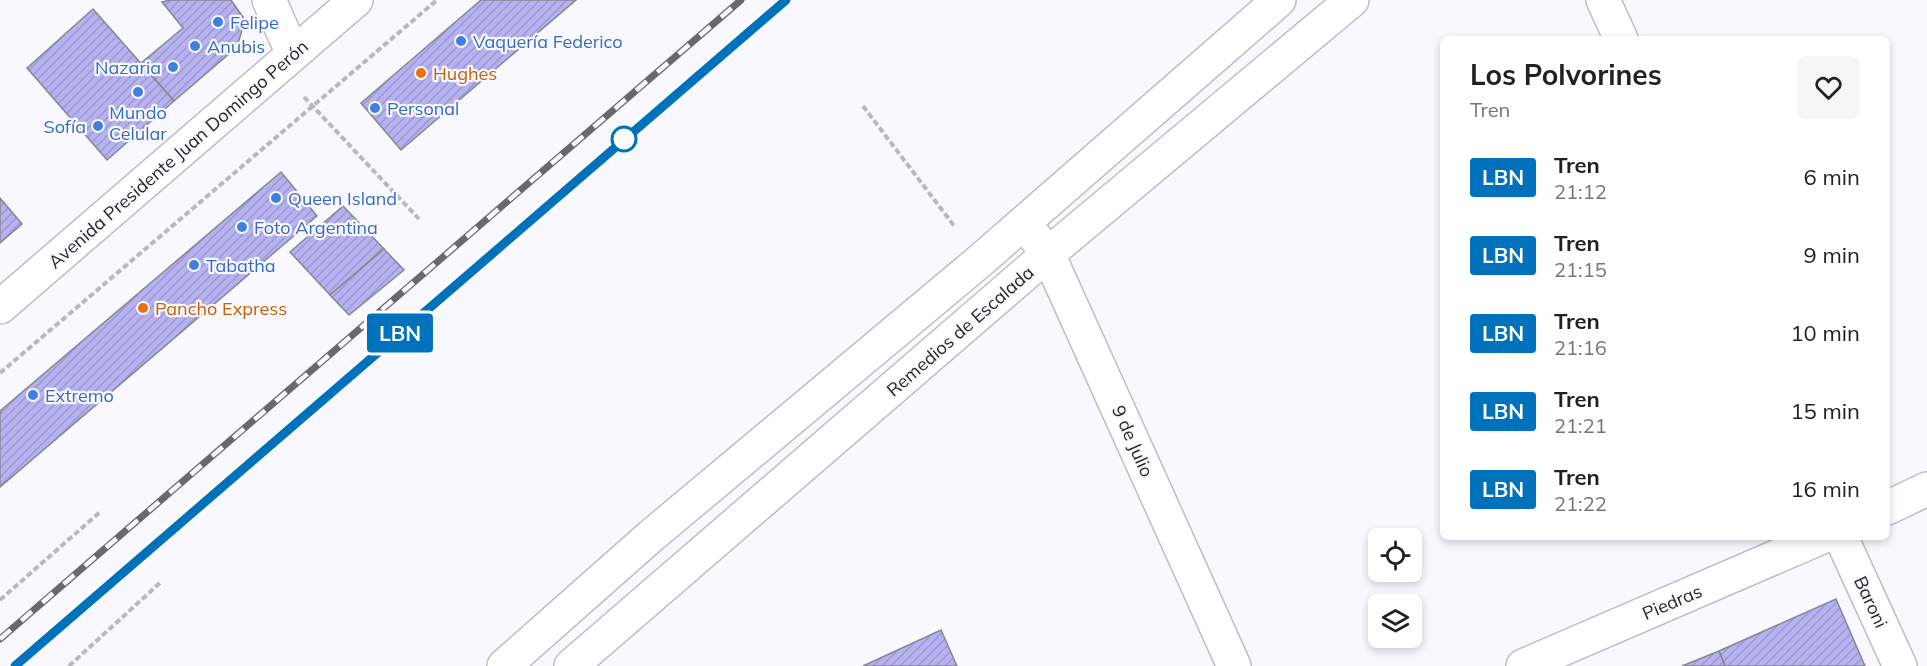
<!DOCTYPE html>
<html lang="es">
<head>
<meta charset="utf-8">
<style>
	body { margin:0; font-family:Mulish,sans-serif; background:#f6f6f6; color:#202124; height:100vh; display:flex; flex-direction:column; font-size:22px; white-space:nowrap }
	* { box-sizing:border-box; margin:0 }
	p { font-size:20px; color:#757577 }
	.icon { flex:none; width:33px; height:33px; fill:none; stroke:currentColor; stroke-width:2; stroke-linecap:round; stroke-linejoin:round }
	.map { position:relative; flex:1; overflow:hidden }
	.side { position:absolute; left:1440px; top:36px; width:450px; height:504px; display:flex; flex-direction:column; background:#fff; border-radius:9px; box-shadow:0 3px 9px #0003 }
	.side>* { flex:none }
	.badge { padding:0 12px; border-radius:4px; font-size:21px; line-height:39px }
	.tools { position:absolute; left:1368px; top:528px; display:grid; gap:12px }
	.tools a { display:grid; place-items:center; width:54px; height:54px; border-radius:9px; background:#fff; box-shadow:0 3px 9px #0003; font-size:30px }
	.map>.badge { position:absolute; translate:-50% -50%; box-shadow:0 0 0 3px #fff }
	.round { display:grid; place-items:center; flex:none; width:63px; height:63px; border-radius:9px; background:#f6f6f6 }
	.head { display:flex; align-items:center; justify-content:space-between; height:102px; padding:0 30px }
	h1 { font-size:28px; font-weight:700; line-height:45px }
	ul { padding:0; list-style:none }
	li { display:flex; align-items:center; gap:18px; height:78px; padding:0 30px }
	li div { flex:1 }
	li b { display:block; font-size:22px }
	li em { font-style:normal }
	li .badge { min-width:66px; font-weight:700; text-align:center }
	.map>svg:first-child { display:block }
	.building { fill:url(#building-hatch); stroke:#878790; stroke-width:1.5 }
	.lines { fill:none; stroke-linecap:round; stroke-linejoin:round }
	.minor-casing { stroke:#bebdc8; stroke-width:36 }
	.secondary-casing { stroke:#bebdc8; stroke-width:36 }
	.path { stroke:#b8b8bd; stroke-width:4; stroke-dasharray:6 3; stroke-linecap:butt }
	.minor { stroke:#fff; stroke-width:33 }
	.secondary { stroke:#fff; stroke-width:33 }
	.rail-casing { stroke:#68686d; stroke-width:7 }
	.rail { stroke:#f8f8fe; stroke-width:4.5; stroke-dasharray:14; stroke-linecap:butt }
	.line-casing { stroke:#fff; stroke-width:14 }
	.line { stroke:#0072bc; stroke-width:9 }
	.shop-dot { fill:#3f7fe0; stroke:#f8f8fe; stroke-width:2 }
	.food-dot { fill:#e8710a; stroke:#f8f8fe; stroke-width:2 }
	.stop-dot { fill:#fff; stroke:#0072bc; stroke-width:3 }
	.labels { text-anchor:middle; dominant-baseline:central; stroke-width:4.5; stroke-linejoin:round; paint-order:stroke }
	.shop-label { font-size:18px; fill:#366cbe; stroke:#f8f8fe; text-anchor:start }
	.food-label { font-size:18px; fill:#c56008; stroke:#f8f8fe; text-anchor:start }
	.street-label { font-size:18px; fill:#26262a; stroke:#f8f8fe }
</style>
</head>
<body>
<div class="map">
<svg width="1927" height="666" viewBox="0 0 1927 666">
	<defs>
		<pattern id="building-hatch" width="6" height="6" patternUnits="userSpaceOnUse" patternTransform="scale(1.5)"><rect width="6" height="6" fill="#b6b1f0"/><path d="M-1 1l2-2M0 6l6-6M5 7l2-2" fill="none" stroke="#9c98ce"/></pattern>
	</defs>
	<rect width="100%" height="100%" fill="#f8f8fe"/>
	<g class="building">
		<polygon points="170,0 231,0 245,20 237,47 174,101 141,63 183,28 162,2"/>
		<polygon points="481,0 576,0 401,150 361,103"/>
		<polygon points="93,9 174,101 107,160 27,68"/>
		<polygon points="281,172 317,216 0,487 0,411"/>
		<polygon points="0,198 22,224 0,243"/>
		<polygon points="343,206 384,249 330,295 290,252"/>
		<polygon points="384,249 404,270 349,315 330,295"/>
		<polygon points="1836,599 1865,666 1725,666 1719,651"/>
		<polygon points="941,630 957,666 863,666"/>
		<polygon points="1719,651 1725,666 1682,666"/>
	</g>
	<g class="lines">
		<defs>
			<g id="minor">
				<polyline points="269,0 293,54"/>
				<polyline points="1603,0 1621,39"/>
				<polyline points="1035,237 1048,254 1234,666"/>
				<polyline points="1887,508 1927,489"/>
				<polyline points="1841,537 1900,666"/>
				<polyline points="504,666 651,536 981,260 1279,0"/>
				<polyline points="571,666 1048,254 1352,0"/>
				<polyline points="1523,666 1822,537"/>
			</g>
			<polyline id="secondary" points="0,307 356,0"/>
		</defs>
		<use href="#minor" class="minor-casing"/>
		<use href="#secondary" class="secondary-casing"/>
		<g class="path">
			<polyline points="304,97 419,219"/>
			<polyline points="863,106 955,227"/>
			<polyline points="0,373 437,0"/>
			<polyline points="0,600 100,512"/>
			<polyline points="69,666 162,581"/>
		</g>
		<use href="#minor" class="minor"/>
		<use href="#secondary" class="secondary"/>
		<defs>
			<g id="rail">
				<polyline points="0,639 741,0"/>
				<polyline points="15,666 786,0"/>
			</g>
		</defs>
		<use href="#rail" class="rail-casing"/>
		<use href="#rail" class="rail"/>
	</g>
	<g class="lines">
		<defs>
			<polyline id="line" points="15,666 786,0"/>
		</defs>
		<use href="#line" class="line-casing"/>
		<use href="#line" class="line"/>
	</g>
	<g class="shop-dot">
		<circle cx="218" cy="22" r="6"/>
		<circle cx="461" cy="41" r="6"/>
		<circle cx="195" cy="46" r="6"/>
		<circle cx="173" cy="67" r="6"/>
		<circle cx="138" cy="92" r="6"/>
		<circle cx="375" cy="108" r="6"/>
		<circle cx="98" cy="126" r="6"/>
		<circle cx="276" cy="198" r="6"/>
		<circle cx="242" cy="227" r="6"/>
		<circle cx="194" cy="265" r="6"/>
		<circle cx="33" cy="395" r="6"/>
	</g>
	<g class="food-dot">
		<circle cx="421" cy="73" r="6"/>
		<circle cx="143" cy="308" r="6"/>
	</g>
	<circle class="stop-dot" cx="624" cy="139" r="12"/>
	<g class="labels">
		<g class="shop-label">
			<text x="230" y="22">Felipe</text>
			<text x="473" y="41">Vaquería Federico</text>
			<text x="207" y="46">Anubis</text>
			<text x="161" y="67" text-anchor="end">Nazaria</text>
			<text x="387" y="108">Personal</text>
			<text x="138" y="112" text-anchor="middle">Mundo<tspan x="138" dy="21">Celular</tspan></text>
			<text x="86" y="126" text-anchor="end">Sofía</text>
			<text x="288" y="198">Queen Island</text>
			<text x="254" y="227">Foto Argentina</text>
			<text x="206" y="265">Tabatha</text>
			<text x="45" y="395">Extremo</text>
		</g>
		<g class="food-label">
			<text x="433" y="73">Hughes</text>
			<text x="155" y="308">Pancho Express</text>
		</g>
		<g class="street-label">
			<text transform="translate(178 154) rotate(-41)">Avenida Presidente Juan Domingo Perón</text>
			<text transform="translate(960 331) rotate(-41)">Remedios de Escalada</text>
			<text transform="translate(1133 441) rotate(66)">9 de Julio</text>
			<text transform="translate(1672 602) rotate(-23)">Piedras</text>
			<text transform="translate(1871 602) rotate(65)">Baroni</text>
		</g>
	</g>
</svg>
<div class="tools">
<a><svg class="icon" aria-label="locate" viewBox="0 0 24 24"><circle cx="12" cy="12" r="6"/><path d="M12 2v4M12 18v4M2 12h4M18 12h4"/></svg></a>
<a><svg class="icon" aria-label="layers" viewBox="0 0 24 24"><path d="M12 4l9 5-9 5-9-5zM3 14l9 5 9-5"/></svg></a>
</div>
<b class="badge" style="left:400px;top:333px;background:#0072bc;color:#fff">LBN</b>
<section class="side">
<div class="head"><div><h1>Los Polvorines</h1><p>Tren</p></div><a class="round"><svg class="icon" aria-label="heart" viewBox="0 0 24 24"><path d="M12 20l-8-8c-3-5 5-10 8-4 3-6 11-1 8 4z"/></svg></a></div>
<ul>
<li><span class="badge" style="background:#0072bc;color:#fff">LBN</span><div><b>Tren</b><p>21:12</p></div><em>6 min</em></li>
<li><span class="badge" style="background:#0072bc;color:#fff">LBN</span><div><b>Tren</b><p>21:15</p></div><em>9 min</em></li>
<li><span class="badge" style="background:#0072bc;color:#fff">LBN</span><div><b>Tren</b><p>21:16</p></div><em>10 min</em></li>
<li><span class="badge" style="background:#0072bc;color:#fff">LBN</span><div><b>Tren</b><p>21:21</p></div><em>15 min</em></li>
<li><span class="badge" style="background:#0072bc;color:#fff">LBN</span><div><b>Tren</b><p>21:22</p></div><em>16 min</em></li>
</ul>
</section>
</div>
</body>
</html>
